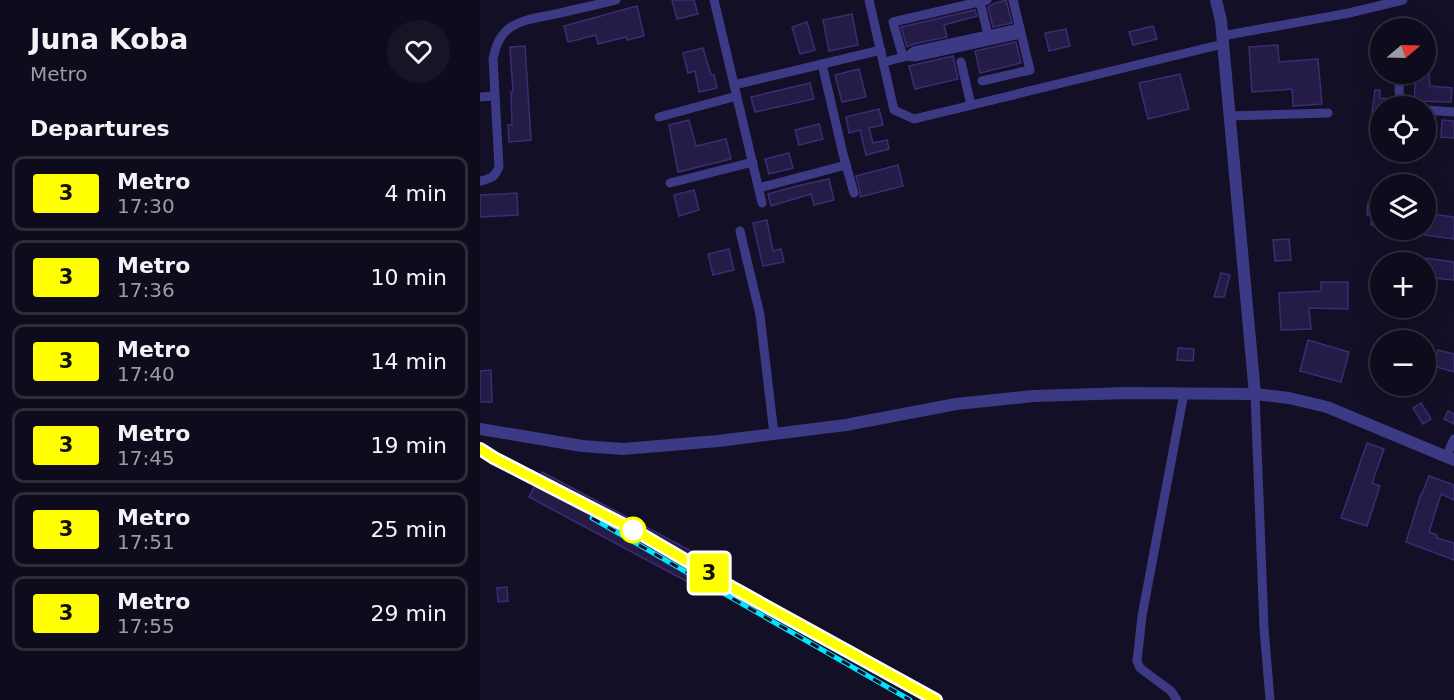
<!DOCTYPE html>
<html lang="en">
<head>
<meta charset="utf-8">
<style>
	body { margin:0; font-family:"DejaVu Sans",sans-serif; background:#171425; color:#f1f3f6; height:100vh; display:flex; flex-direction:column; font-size:22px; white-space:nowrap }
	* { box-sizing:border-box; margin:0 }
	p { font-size:20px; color:#9b9ba3 }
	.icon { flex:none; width:33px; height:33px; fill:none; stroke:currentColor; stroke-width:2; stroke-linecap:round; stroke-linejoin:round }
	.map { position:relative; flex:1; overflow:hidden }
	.panel { display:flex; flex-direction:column; background:#0e0b1c; width:480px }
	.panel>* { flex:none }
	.badge { padding:0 12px; border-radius:4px; font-size:21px; line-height:39px }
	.needle { width:39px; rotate:71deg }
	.controls { position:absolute; left:890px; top:18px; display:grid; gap:12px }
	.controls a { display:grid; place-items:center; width:66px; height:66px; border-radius:50%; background:#0e0b1c; box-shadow:0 6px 24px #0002,0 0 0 2px #2e2b3b; font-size:30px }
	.map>.badge { position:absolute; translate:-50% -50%; box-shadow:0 0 0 3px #fff }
	h2 { padding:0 30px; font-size:22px; line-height:54px }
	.round { display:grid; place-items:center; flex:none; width:63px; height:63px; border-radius:32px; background:#171425 }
	.overview { display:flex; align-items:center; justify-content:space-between; height:102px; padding:0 30px }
	h1 { font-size:28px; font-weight:800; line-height:45px }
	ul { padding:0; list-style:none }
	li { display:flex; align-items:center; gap:18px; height:75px; margin:0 12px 9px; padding:0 18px; border:3px solid #2e2b3b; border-radius:12px }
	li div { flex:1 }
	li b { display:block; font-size:22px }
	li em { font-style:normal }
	li .badge { min-width:66px; font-weight:700; text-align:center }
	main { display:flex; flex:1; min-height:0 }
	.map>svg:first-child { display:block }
	.building { fill:#241b47; stroke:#3b2d73; stroke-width:1.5 }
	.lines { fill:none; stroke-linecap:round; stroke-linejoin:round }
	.minor { stroke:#3d3a85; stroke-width:9 }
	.tertiary { stroke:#3d3a85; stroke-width:12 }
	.rail-casing { stroke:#00e5ff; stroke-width:5 }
	.rail { stroke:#130f26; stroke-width:3; stroke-dasharray:9; stroke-linecap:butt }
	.line-casing { stroke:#fff; stroke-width:14 }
	.line { stroke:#ff0; stroke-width:9 }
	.stop-dot { fill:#fff; stroke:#ff0; stroke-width:3 }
</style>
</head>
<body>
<main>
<section class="panel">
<div class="overview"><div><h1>Juna Koba</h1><p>Metro</p></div><a class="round"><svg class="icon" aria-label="heart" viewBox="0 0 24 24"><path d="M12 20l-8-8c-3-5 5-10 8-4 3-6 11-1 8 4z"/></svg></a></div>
<h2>Departures</h2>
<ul>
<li><span class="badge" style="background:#ff0;color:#111">3</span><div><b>Metro</b><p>17:30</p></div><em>4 min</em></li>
<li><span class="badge" style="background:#ff0;color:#111">3</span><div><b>Metro</b><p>17:36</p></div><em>10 min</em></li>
<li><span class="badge" style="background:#ff0;color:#111">3</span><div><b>Metro</b><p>17:40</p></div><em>14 min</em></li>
<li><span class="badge" style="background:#ff0;color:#111">3</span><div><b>Metro</b><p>17:45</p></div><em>19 min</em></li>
<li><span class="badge" style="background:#ff0;color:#111">3</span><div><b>Metro</b><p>17:51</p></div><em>25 min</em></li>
<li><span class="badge" style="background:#ff0;color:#111">3</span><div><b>Metro</b><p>17:55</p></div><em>29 min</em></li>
</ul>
</section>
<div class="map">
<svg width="974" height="700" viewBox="0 0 974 700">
	<rect width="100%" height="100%" fill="#130f26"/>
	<g class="building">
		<polygon points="192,0 214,0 218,14 197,19"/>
		<polygon points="526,0 532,23 513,27 508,7 513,4"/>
		<polygon points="157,6 164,36 147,40 146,37 118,44 116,35 88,42 84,26"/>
		<polygon points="495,10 497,16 464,25 467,37 433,44 427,47 421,27"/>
		<polygon points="372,14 378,45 349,51 343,20"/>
		<polygon points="327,22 335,50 320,54 312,27"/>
		<polygon points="673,26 677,39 653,45 649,32"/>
		<polygon points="586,29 590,46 569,51 565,33"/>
		<polygon points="536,42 541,63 500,73 495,51"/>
		<polygon points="798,45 799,62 838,59 842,104 813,106 812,89 772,92 769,47"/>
		<polygon points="45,46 51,140 29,142 28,125 32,125 31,92 33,92 30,47"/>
		<polygon points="223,48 231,75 234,75 237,88 219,92 215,71 208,73 203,53"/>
		<polygon points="473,56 478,79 435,89 429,66"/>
		<polygon points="379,69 386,97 362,102 355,75"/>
		<polygon points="700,74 709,109 668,119 659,83"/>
		<polygon points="936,74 949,74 950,86 972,88 971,102 934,101"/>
		<polygon points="330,83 334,99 275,112 271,97"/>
		<polygon points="895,90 900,90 900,98 913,99 912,106 900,106 900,113 892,112"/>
		<polygon points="399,109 403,125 389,128 393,143 407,140 409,149 386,155 380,130 369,133 366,117"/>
		<polygon points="209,120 216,146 246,139 251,159 198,172 189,125"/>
		<polygon points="962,120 974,121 974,138 961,137"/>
		<polygon points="339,124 343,139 319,145 315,130"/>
		<polygon points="309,153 313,168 289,174 285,159"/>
		<polygon points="418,165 423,186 380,197 380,191 376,176"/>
		<polygon points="349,179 354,200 334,205 331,194 291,206 288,194 317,186"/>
		<polygon points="214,190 219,210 199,216 194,195"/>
		<polygon points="37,193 38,215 0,217 0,195"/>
		<polygon points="888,203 900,205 900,227 891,225 892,216 887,215"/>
		<polygon points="945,213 974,217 974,239 945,235"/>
		<polygon points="287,220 293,251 301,249 304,262 283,266 273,223"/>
		<polygon points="809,239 811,260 795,261 793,240"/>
		<polygon points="249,249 254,270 233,275 228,254"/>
		<polygon points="945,258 974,262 974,280 945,277"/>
		<polygon points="741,273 750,275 744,297 734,297"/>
		<polygon points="841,282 868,282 868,309 829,308 831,329 801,330 799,293 841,291"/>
		<polygon points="828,340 869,352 861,382 820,371"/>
		<polygon points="698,348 714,349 713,361 697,360"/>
		<polygon points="958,350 974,354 974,372 953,366"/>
		<polygon points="11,370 12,402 0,402 0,371"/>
		<polygon points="941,403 951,419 943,424 933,408"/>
		<polygon points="968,411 974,414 974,424 964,419"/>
		<polygon points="887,443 904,449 892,483 900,486 887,526 861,518"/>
		<polygon points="62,472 232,562 219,588 49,497"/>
		<polygon points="949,476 974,485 974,500 961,494 949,532 957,535 957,538 974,543 974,560 926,542 941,494 942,494"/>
		<polygon points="27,587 28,601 18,602 17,588"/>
	</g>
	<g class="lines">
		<g class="minor">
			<polyline points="234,0 282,203"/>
			<polyline points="389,0 414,110 434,119 743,44"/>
			<polyline points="500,2 508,35"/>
			<polyline points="742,36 869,13 923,0"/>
			<polyline points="428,56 434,51 540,28"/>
			<polyline points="423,57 413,22 507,0"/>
			<polyline points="404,62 428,56 435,57 541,34"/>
			<polyline points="481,62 491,105"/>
			<polyline points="342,64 363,154 374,193"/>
			<path d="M 920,74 C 920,85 916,98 925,106"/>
			<polyline points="502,81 550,70 533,0"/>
			<polyline points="254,85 401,50"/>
			<polyline points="0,97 14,96"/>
			<polyline points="945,110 974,112"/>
			<polyline points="750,116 848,113"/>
			<polyline points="179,117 257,96"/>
			<path d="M 0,181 C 10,179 15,177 19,167 L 13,59 C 15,48 18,38 27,30 C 40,19 61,17 76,14 C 96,9 116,5 136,0"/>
			<polyline points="190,183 273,162"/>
			<polyline points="279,188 366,165"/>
			<polyline points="260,231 280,315 294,434"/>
			<polyline points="775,394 784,628 790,700"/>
			<polyline points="966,457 974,439"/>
			<polyline points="697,700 691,691 660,668 657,661 662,616 704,393"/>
		</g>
		<g class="tertiary">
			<polyline points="736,0 741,21 775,394"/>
			<polyline points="0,429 102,446 143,449 238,441 366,425 476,404 554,396 647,393 775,394 809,398 847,407 974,460"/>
		</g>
		<defs>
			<g id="rail">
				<polyline points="0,449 14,458 154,530 255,589 456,700"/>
				<polyline points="112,518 430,700"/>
			</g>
		</defs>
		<use href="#rail" class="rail-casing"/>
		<use href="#rail" class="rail"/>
	</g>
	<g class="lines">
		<defs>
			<polyline id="line" points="0,449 14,458 154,530 255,589 456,700"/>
		</defs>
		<use href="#line" class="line-casing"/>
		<use href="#line" class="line"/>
	</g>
	<circle class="stop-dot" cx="153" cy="530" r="12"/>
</svg>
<div class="controls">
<a><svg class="needle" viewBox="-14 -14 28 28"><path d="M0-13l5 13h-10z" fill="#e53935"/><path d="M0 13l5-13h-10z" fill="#9b9ba3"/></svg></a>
<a><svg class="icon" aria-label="locate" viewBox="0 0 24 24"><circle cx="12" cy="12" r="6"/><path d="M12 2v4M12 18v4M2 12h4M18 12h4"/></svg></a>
<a><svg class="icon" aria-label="layers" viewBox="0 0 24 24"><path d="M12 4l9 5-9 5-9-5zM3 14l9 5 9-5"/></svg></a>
<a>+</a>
<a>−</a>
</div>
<b class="badge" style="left:229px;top:573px;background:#ff0;color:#111">3</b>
</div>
</main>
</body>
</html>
